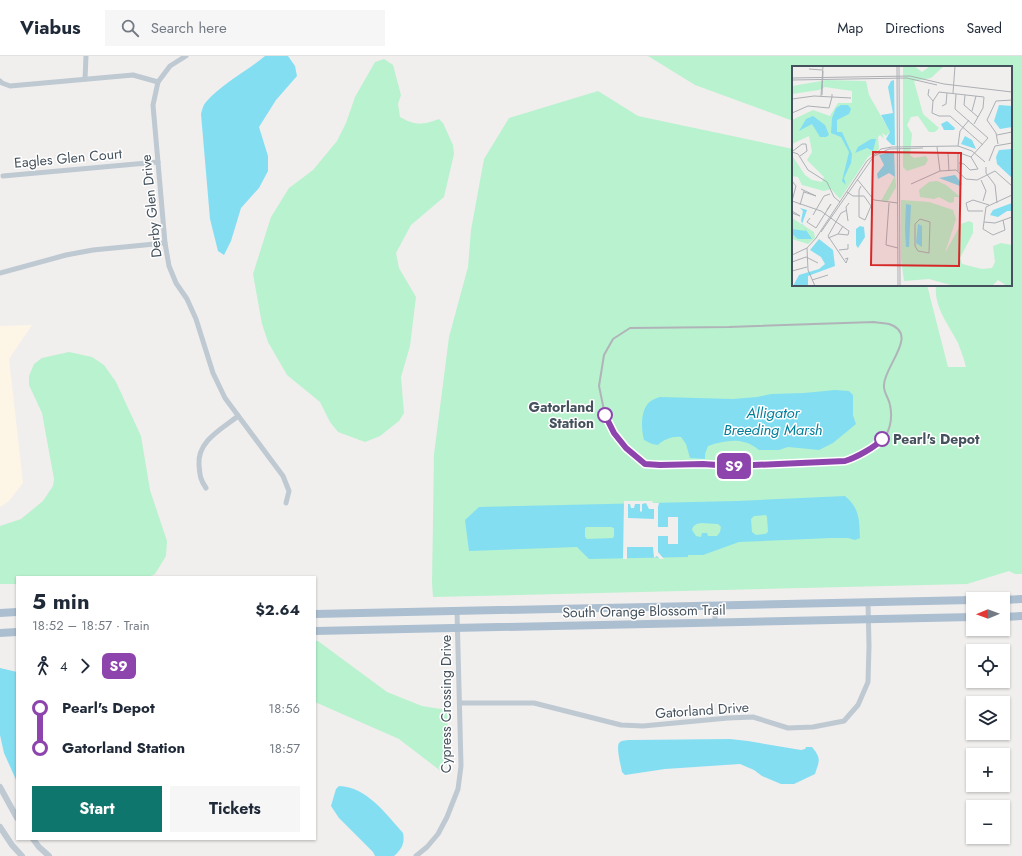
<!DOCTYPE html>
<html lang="en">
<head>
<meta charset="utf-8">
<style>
	body { margin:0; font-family:Jost,sans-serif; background:#f6f6f7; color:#1f2937; height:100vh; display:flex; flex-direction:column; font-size:15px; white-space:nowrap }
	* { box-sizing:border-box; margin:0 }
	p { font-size:13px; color:#747a83 }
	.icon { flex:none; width:22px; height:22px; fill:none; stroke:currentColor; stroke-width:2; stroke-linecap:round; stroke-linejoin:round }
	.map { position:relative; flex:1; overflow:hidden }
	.details { position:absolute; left:16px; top:520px; width:300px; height:264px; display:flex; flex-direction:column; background:#fff; border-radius:0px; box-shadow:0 1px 3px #0004 }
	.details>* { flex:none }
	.badge { padding:0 8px; border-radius:6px; font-size:14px; line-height:26px }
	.needle { width:26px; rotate:269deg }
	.controls { position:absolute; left:966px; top:536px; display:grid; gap:8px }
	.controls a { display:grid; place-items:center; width:44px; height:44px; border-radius:0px; background:#fff; box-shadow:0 1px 3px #0004; font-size:20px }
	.map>.badge { position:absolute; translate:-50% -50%; box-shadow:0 0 0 2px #fff }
	.legs { display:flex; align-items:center; gap:6px; height:44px; padding:0 16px; font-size:13px }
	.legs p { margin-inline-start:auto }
	.headline { display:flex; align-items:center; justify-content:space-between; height:68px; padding:0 16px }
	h1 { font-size:22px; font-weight:700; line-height:30px }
	.action { display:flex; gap:8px; margin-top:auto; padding:8px 16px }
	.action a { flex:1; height:46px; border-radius:0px; background:#0f766e; color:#fff; font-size:16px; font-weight:700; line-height:46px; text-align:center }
	.action a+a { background:#f6f6f7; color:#1f2937 }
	ul { padding:0 16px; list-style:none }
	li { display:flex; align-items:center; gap:14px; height:40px; font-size:15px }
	li i { display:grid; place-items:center; width:6px; height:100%; margin:0 5px; background:currentColor }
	li i::after { content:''; width:10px; height:10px; margin:-5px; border:3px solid; border-radius:50%; background:#fff }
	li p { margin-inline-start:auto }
	li:first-child i { background:linear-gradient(#0000 50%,currentColor 0) }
	li:last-child i { background:linear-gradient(currentColor 50%,#0000 0) }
	header { display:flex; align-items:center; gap:24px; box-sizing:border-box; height:56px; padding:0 20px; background:#fff; border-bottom:1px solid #e0e1e3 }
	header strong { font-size:19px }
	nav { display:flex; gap:22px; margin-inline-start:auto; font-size:14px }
	.search { width:280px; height:36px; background:#f6f6f7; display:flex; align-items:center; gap:10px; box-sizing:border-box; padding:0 14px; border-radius:0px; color:#747a83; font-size:15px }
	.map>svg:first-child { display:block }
	.commercial { fill:#fdf6e6 }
	.green { fill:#b9f2ce }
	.water { fill:#83def2; fill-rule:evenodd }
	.pier { fill:#f1eeee; fill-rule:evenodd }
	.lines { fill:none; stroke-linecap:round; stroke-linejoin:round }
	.minor { stroke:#bec9d2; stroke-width:5 }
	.tertiary { stroke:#bec9d2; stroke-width:6 }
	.primary { stroke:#acbfd0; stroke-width:8 }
	.rail { stroke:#b0b4b9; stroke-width:2 }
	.line-1-casing { stroke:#fff; stroke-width:9 }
	.line-1 { stroke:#8e44ad; stroke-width:6 }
	.stop-1-dot { fill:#fff; stroke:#8e44ad; stroke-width:2 }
	.labels { text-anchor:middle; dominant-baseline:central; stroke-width:3; stroke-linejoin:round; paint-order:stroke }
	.street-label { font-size:14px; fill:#45525d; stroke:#fff }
	.stop-label { font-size:14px; font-weight:bold; fill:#45525d; stroke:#fff; text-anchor:end }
	.water-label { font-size:15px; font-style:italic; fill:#037f9c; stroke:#fff }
	.inset-road { fill:none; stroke:#acb0b4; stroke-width:1 }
	.view { fill:#d62828; fill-opacity:0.15; stroke:#d62828; stroke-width:2 }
	.inset-edge { fill:none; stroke:#45525d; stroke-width:2 }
</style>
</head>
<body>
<header>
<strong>Viabus</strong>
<div class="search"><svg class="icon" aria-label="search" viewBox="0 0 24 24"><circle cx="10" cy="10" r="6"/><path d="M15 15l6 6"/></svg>Search here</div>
<nav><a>Map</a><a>Directions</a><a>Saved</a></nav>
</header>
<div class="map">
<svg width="1022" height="800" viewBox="0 0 1022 800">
	<rect width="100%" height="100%" fill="#f1eeee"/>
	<polygon class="commercial" points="32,269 9,303 23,427 9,445 0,451 0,270"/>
	<g class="green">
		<path d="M 648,0 L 1022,0 L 1022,518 L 1015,518 L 1009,515 L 967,528 L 433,541 L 432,527 L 434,398 L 449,281 L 468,211 L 471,174 L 484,103 L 509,62 L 598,35 L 638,60 L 793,93 L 793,229 L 927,229 L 948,311 L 966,311 C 964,303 961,295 958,287 C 948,267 934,252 936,229 L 1011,229 L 1011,11 L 793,11 L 793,65 L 695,29 Z"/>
		<path d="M 384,3 L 393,9 L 401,39 L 398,48 L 400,61 C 416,70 422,69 439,63 L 443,67 L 453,89 L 454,98 L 444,141 L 411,169 L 396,197 L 399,212 L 416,241 L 410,290 L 401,321 L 404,357 L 399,365 L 380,380 L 365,386 L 338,376 L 330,366 L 320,346 L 287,319 L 268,286 L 262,268 L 253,218 L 271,161 L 289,132 L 313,114 L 337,85 L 346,67 L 355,41 L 375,6 Z"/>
		<polygon points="69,296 92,301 104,309 116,326 141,380 150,434 167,485 166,500 155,518 148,521 17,521 17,528 0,528 0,470 21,463 43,445 53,430 54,423 42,357 29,329 29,320 34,308 42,302"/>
		<polygon points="315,585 318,585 387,636 422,650 447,654 449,709 444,709 442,716 399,683 315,646"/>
	</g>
	<g class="water">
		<path d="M 265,0 L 288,0 L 295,10 L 297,20 L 276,44 L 259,71 L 268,100 L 268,115 L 259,132 L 241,152 L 231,185 L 224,199 L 218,195 L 210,163 L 201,58 C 202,54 203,49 206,46 C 220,29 247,15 265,0 Z"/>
		<path d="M 835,334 L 849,335 L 853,339 L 853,359 L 856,368 L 833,387 L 819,394 L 788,391 L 779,394 L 759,394 C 743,381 727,384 708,390 L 705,398 L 705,403 L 690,402 L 686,388 L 681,381 C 673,380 664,383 658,389 L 652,388 L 644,384 C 641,373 640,352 651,345 C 653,343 657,342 660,341 L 733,343 L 757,341 L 771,338 L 804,337 Z"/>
		<path d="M 845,440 C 860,453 859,463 860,482 L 855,484 L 848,482 L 831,482 L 739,486 L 703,499 L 688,499 L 688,501 L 589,503 L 577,491 L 469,495 L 465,464 L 479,451 L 737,445 ZM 766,459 L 767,461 L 768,476 L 765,478 L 756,479 L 752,476 L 751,463 L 754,460 ZM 701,467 L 718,468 L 721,471 L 720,476 L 717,480 L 708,480 L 707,477 L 702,477 L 701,481 L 696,480 L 692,474 C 693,469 696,468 701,467 ZM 586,471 L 611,471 L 614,472 L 614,480 L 613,482 L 587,483 L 585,481 L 585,473 Z"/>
		<polygon points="0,612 17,616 17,726 4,697 0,679"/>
		<path d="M 730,683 L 748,685 L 801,694 L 805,693 L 806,691 L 812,691 C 822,703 819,705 815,718 L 794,728 L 781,728 L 762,720 L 754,714 L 740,708 L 665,713 L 625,719 L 622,716 C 621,710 616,692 619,687 C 621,684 628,684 632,684 Z"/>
		<path d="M 339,730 C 367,731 386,758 403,777 C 405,787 402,793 394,800 L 375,800 L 373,796 L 339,762 L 331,750 L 336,733 Z"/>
	</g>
	<path class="pier" d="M 624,445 L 652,445 L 653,447 L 659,447 L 658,451 L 658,471 L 668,471 L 668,461 L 678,461 L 678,488 L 668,488 L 668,480 L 658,480 L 658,496 L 664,503 L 660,503 L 657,500 L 654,502 L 653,491 L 627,491 L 627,503 L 623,503 ZM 646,447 L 649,453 L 654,453 L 654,463 L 628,462 L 628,448 L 630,448 L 631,452 L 634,452 L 635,448 L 640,448 L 640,455 L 641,456 L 642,455 L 642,448 Z"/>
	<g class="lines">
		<g class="minor">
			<polyline points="186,0 170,10 158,26 153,49 165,187 169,210 176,227 187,243 196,263 213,317 225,342 283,420 289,435 286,447"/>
			<polyline points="85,23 86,0"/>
			<polyline points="0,25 2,27 10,30 133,19 158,26"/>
			<polyline points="3,120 158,106"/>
			<polyline points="0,217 66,199 93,194 165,187"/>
			<path d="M 206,432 C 200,423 200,420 199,409 C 197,385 222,373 238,360"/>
			<polyline points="715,550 715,567"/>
			<polyline points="460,647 534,647 621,669 643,670 728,662 753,661 788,672 813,671 844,665 858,649 868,626 869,590 868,546"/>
			<polyline points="416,800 427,791 438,778 447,761 458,733 461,710 457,555"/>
		</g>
		<g class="tertiary">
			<polyline points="0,731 17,762"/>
			<polyline points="0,771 12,789 22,800"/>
			<polyline points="33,783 39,791 49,800"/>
		</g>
		<g class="primary">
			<polyline points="1003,544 1022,543"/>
			<polyline points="0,557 17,556"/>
			<polyline points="315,558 973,544"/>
			<polyline points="1003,561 1022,560"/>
			<polyline points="315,575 973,561"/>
			<polyline points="0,577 17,576"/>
		</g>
		<path class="rail" d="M 874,266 C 879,267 885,267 889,268 C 920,278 884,310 884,329 C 883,336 889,342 890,349 C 893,363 890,379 878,388 C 874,391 869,393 864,395 C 858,399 852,403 845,405 L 732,410 L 703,408 L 660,409 L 645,408 L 626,392 L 614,377 L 605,359 L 599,330 L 604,299 L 613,283 L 630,272 L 729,271 Z"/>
	</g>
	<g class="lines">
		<defs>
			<path id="line-1" d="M 605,359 L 614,377 L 626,392 L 645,408 L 660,409 L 703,408 L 732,410 L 845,405 C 855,402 876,391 882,383"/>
		</defs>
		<use href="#line-1" class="line-1-casing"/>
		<use href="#line-1" class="line-1"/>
	</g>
	<g class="stop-1-dot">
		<circle cx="605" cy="359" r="7"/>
		<circle cx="882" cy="383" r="7"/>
	</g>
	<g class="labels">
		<g class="street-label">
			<text transform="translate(68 102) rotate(-5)">Eagles Glen Court</text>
			<text transform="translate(151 150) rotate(-96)">Derby Glen Drive</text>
			<text transform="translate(644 555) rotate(-1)">South Orange Blossom Trail</text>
			<text transform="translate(446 648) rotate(-90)">Cypress Crossing Drive</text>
			<text transform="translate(702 654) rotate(-4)">Gatorland Drive</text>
		</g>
		<g class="stop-label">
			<text x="594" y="351">Gatorland<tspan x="594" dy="16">Station</tspan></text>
			<text x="893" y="383" text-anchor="start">Pearl's Depot</text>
		</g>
		<g class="water-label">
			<text x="773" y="357">Alligator<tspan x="773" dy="17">Breeding Marsh</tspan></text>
		</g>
	</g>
	<g transform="translate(792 10)">
		<rect width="220" height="220" fill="#f1eeee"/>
		<path d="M 111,0 L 122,0 L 130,6 L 138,0 L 152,0 L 139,12 L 122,15 L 131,48 L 147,62 L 143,66 L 137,66 L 126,50 L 119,51 L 115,59 L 120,68 L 118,89 L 122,92 L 134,90 L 136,94 L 133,99 L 115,105 L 111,101 ZM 35,14 L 74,15 L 77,29 L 98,66 L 94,70 L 90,67 L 92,73 L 88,69 L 86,71 L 87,83 L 76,91 L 48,133 L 39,123 L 32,125 L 10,119 L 6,111 L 0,110 L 1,91 L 13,109 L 20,114 L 30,116 L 32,111 L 15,94 L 20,86 L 17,70 L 0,78 L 0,54 L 21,44 L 38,50 L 46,37 L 60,37 L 60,25 L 33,21 L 27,24 L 0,28 L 0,20 ZM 103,110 L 104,121 L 96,135 L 89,135 ZM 145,115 L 154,119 L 168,131 L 162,131 L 162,136 L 158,137 L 147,131 L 142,133 L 128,131 L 127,124 L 137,116 ZM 109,134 L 137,136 L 161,144 L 164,153 L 153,187 L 169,158 L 177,155 L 181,157 L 181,167 L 168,192 L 170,198 L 190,203 L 200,202 L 203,196 L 201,180 L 209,177 L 220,179 L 220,219 L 215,220 L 206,214 L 200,220 L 162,220 L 137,213 L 112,215 L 109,193 ZM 0,152 L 22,166 L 23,172 L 16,178 L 0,173 Z" fill="#b9f2ce"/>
		<path d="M 102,14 L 103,79 L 100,79 L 94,73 L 98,66 L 89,49 L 101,47 L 96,21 L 99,15 ZM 49,39 L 56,39 L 59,43 L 57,48 L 45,54 L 45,66 L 50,66 L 60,88 L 59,97 L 52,112 L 54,119 L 50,115 L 57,86 L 49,71 L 39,67 L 40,52 L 44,42 ZM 207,39 L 220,40 L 220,61 L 208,63 L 202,55 ZM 21,50 L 33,59 L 37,69 L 34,71 L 28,71 L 20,58 L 7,65 L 14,53 ZM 155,55 L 163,62 L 162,64 L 152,64 L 149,58 ZM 173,70 L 180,74 L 184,83 L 169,78 ZM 79,73 L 84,73 L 81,85 L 75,82 L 63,87 L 66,81 ZM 220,83 L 220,112 L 205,98 L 204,91 L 207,84 ZM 102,85 L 103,111 L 97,107 L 86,113 L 85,108 L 92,99 L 87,89 ZM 163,109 L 170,118 L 168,120 L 147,112 ZM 220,137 L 220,145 L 215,145 L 206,151 L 198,149 L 201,144 ZM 114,138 L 119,139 L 117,181 L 114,181 L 113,162 ZM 8,142 L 15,144 L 10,158 L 20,173 L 6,173 L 0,168 L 0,163 L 14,165 L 9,155 L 11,145 ZM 126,158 L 130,160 L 130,181 L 124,177 ZM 68,160 L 72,161 L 73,171 L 66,182 L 64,179 L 64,163 ZM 27,173 L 41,184 L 43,200 L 16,210 L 16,220 L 1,220 L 7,209 L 27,203 L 33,198 L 29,191 L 18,184 Z" fill="#83def2"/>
		<path class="inset-road" d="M 105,0 L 106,220M 107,0 L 108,220M 17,3 L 30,4M 0,12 L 118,10 L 152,18 L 220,26M 0,14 L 115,12 L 145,19M 137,23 L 136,29 L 141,35M 161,27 L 163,0M 40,28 L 40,31 L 59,32M 164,28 L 163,43 L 196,72 L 179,91M 30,29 L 31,5M 173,29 L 172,39 L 186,51M 29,30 L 31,0M 0,33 L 22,30 L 40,31 L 37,42 L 16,40 L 0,47M 150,40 L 154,38 L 155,27M 180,45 L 184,30M 182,58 L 191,42 L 192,31 L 147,26 L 141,35 L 140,47 L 147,50 L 158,50 L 191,79M 205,69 L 220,66M 206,78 L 204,67 L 195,54 L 204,35 L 220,34M 166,80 L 168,65 L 177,54M 145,81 L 148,105M 1,85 L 10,78 L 14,78 L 15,85 L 8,90M 0,86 L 6,88 L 16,104 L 35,116 L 42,131 L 48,136M 156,87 L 157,105M 197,95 L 203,80 L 220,77M 194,101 L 194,107 L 203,119 L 205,137M 166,105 L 166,88 L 168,87 L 179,91 L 186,103 L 178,104 L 172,98 L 167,97M 65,113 L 82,134 L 106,137M 189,114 L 194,125 L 191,135M 0,115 L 4,120 L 0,135M 119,118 L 148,105 L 164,104 L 174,113 L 185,114 L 203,105 L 220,120M 9,123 L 24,130M 12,126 L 24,130M 55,126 L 61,130 L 72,130 L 79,140 L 73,154 L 67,151 L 67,124 L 69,120M 0,135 L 29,145 L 57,165 L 56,169 L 46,168M 97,137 L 94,179 L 106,182M 8,139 L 12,125M 0,145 L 8,150 L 0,147M 191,145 L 176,145 L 174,137 L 181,134 L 197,139M 21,149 L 32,130 L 38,128M 18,152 L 15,156 L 24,162 L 39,138 L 35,144M 128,153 L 138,156 L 137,187 L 126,185 L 123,180 L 123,158 ZM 211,154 L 213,164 L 201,169 L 191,163 L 194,141 L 220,129M 56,155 L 54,141 L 57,137M 192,156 L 203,157 L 220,151M 29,166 L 82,90 L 97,83 L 131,82M 24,172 L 75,95 L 89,83 L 100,81 L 166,80 L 180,85 L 193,96M 36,172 L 46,168 L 51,160M 15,182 L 16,204 L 23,220M 47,184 L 56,183 L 56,178M 0,189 L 15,182 L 25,171M 53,193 L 56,192 L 54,197 L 36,170 L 49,147 L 55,144M 0,196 L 14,191 L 26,197M 0,205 L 15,201M 20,214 L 36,209"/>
		<path class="view" d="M 81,86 L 169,87 L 167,200 L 79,199 Z"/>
		<rect width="220" height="220" class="inset-edge"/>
	</g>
</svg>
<div class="controls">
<a><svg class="needle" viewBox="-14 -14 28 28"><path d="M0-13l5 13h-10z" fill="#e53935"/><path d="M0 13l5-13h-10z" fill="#747a83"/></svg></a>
<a><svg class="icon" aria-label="locate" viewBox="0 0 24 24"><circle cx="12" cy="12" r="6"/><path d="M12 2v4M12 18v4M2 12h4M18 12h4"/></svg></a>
<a><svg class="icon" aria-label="layers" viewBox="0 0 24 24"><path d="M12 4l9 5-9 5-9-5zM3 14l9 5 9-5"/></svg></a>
<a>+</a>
<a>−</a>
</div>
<b class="badge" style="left:734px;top:410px;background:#8e44ad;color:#fff">S9</b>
<section class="details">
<div class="headline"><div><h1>5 min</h1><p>18:52 – 18:57 · Train</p></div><b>$2.64</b></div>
<div class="legs"><svg class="icon" aria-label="walk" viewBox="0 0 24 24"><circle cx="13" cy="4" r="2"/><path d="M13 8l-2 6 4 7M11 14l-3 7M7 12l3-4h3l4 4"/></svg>4<svg class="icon" aria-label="forward" viewBox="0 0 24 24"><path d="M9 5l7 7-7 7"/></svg><b class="badge" style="background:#8e44ad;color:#fff">S9</b></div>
<ul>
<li><i style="color:#8e44ad"></i><b>Pearl's Depot</b><p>18:56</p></li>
<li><i style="color:#8e44ad"></i><b>Gatorland Station</b><p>18:57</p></li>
</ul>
<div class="action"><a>Start</a><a>Tickets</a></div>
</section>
</div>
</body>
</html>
